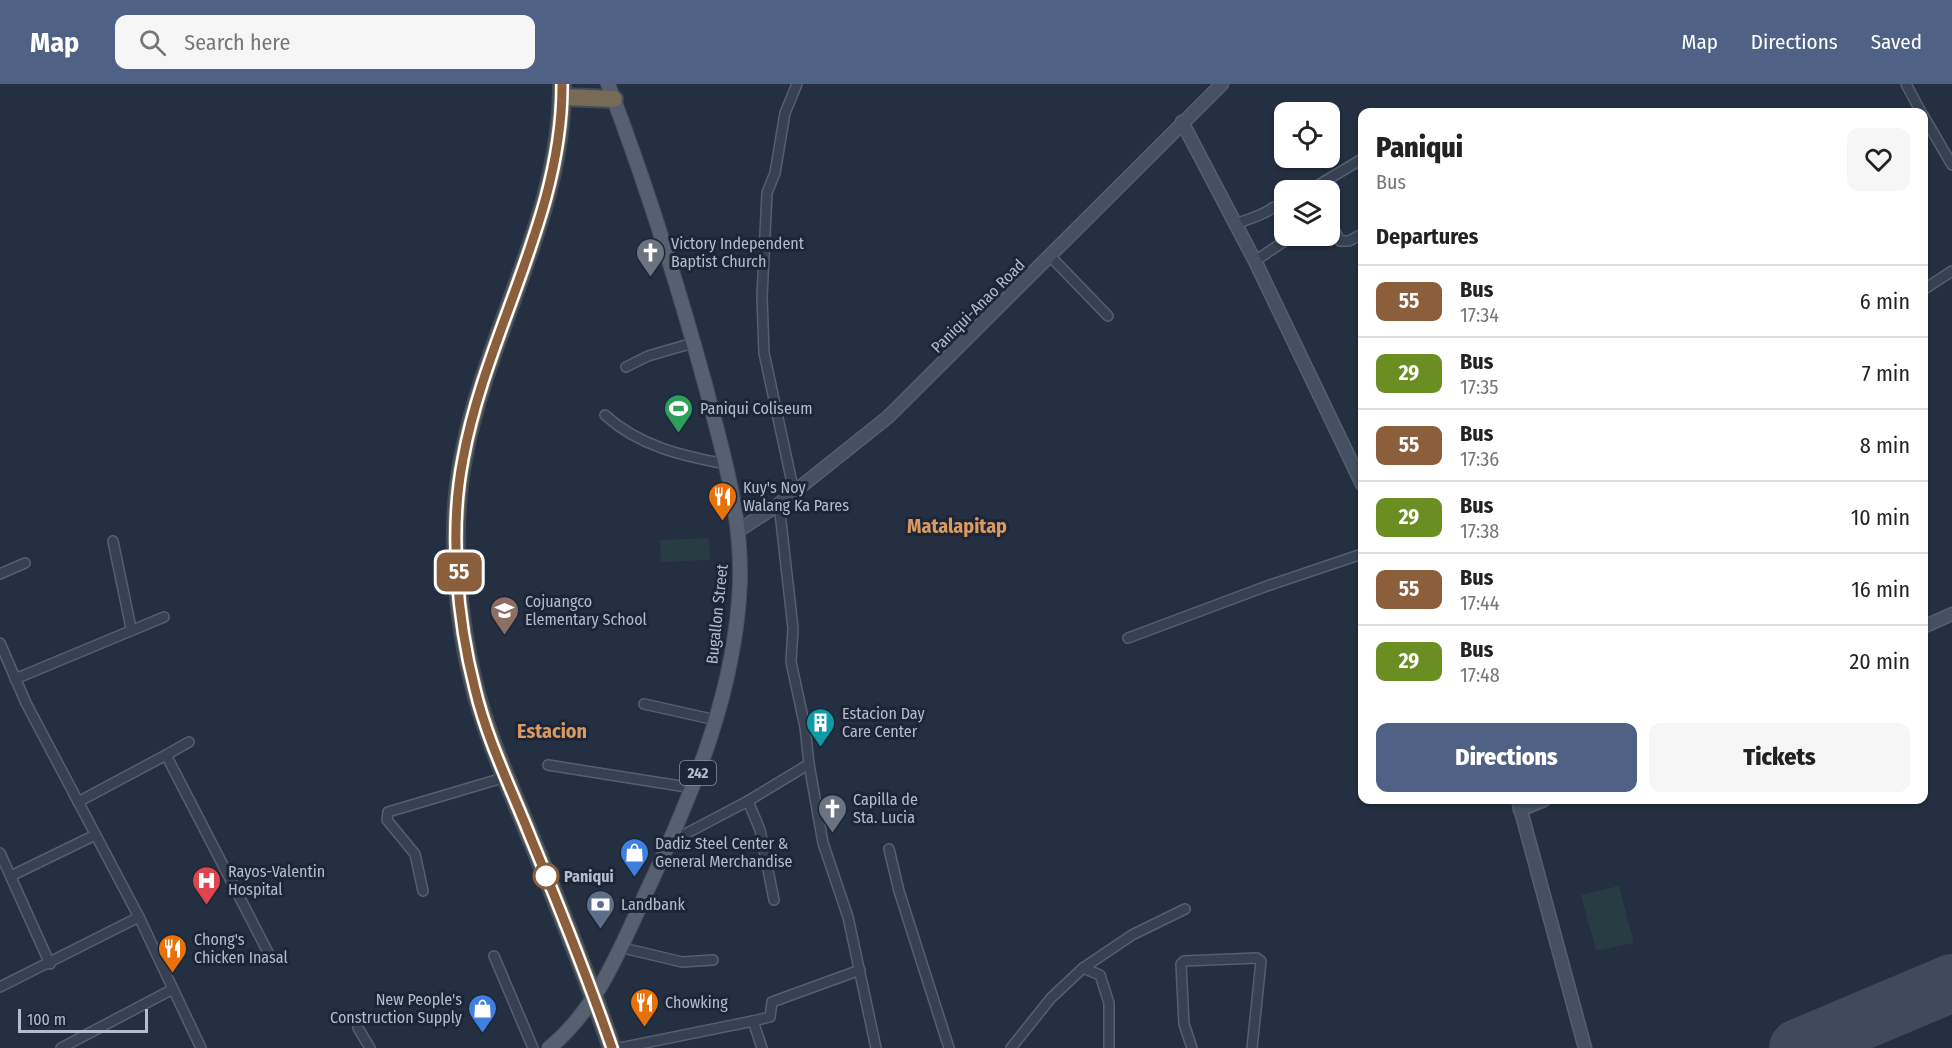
<!DOCTYPE html>
<html lang="en">
<head>
<meta charset="utf-8">
<style>
	body { margin:0; font-family:"Fira Sans Condensed",sans-serif; background:#f6f6f6; color:#222; height:100vh; display:flex; flex-direction:column; font-size:22px; white-space:nowrap }
	* { box-sizing:border-box; margin:0 }
	p { font-size:20px; color:#767676 }
	.icon { flex:none; width:33px; height:33px; fill:none; stroke:currentColor; stroke-width:2; stroke-linecap:round; stroke-linejoin:round }
	.map { position:relative; flex:1; overflow:hidden }
	.sheet { position:absolute; left:1358px; top:24px; width:570px; height:696px; display:flex; flex-direction:column; background:#fff; border-radius:12px; box-shadow:0 2px 4px #0004 }
	.sheet>* { flex:none }
	.badge { padding:0 12px; border-radius:9px; font-size:21px; line-height:39px }
	.buttons { position:absolute; left:1274px; top:18px; display:grid; gap:12px }
	.buttons a { display:grid; place-items:center; width:66px; height:66px; border-radius:12px; background:#fff; box-shadow:0 2px 4px #0004; font-size:30px }
	.scale { position:absolute; left:18px; bottom:15px; width:130px; box-sizing:border-box; padding-left:6px; border:3px solid #b5bccb; border-top:0; font-size:16px; line-height:21px; white-space:nowrap; color:#b5bccb; -webkit-text-stroke:4px #1d2636; paint-order:stroke }
	.map>.badge { position:absolute; translate:-50% -50%; box-shadow:0 0 0 3px #fff }
	h2 { padding:0 18px; font-size:22px; line-height:54px }
	.round { display:grid; place-items:center; flex:none; width:63px; height:63px; border-radius:12px; background:#f6f6f6 }
	.summary { display:flex; align-items:center; justify-content:space-between; height:102px; padding:0 18px }
	h1 { font-size:28px; font-weight:800; line-height:45px }
	.cta { display:flex; gap:12px; margin-top:auto; padding:12px 18px }
	.cta a { flex:1; height:69px; border-radius:12px; background:#4f6285; color:#fff; font-size:24px; font-weight:800; line-height:69px; text-align:center }
	.cta a+a { background:#f6f6f6; color:#222 }
	ul { padding:0; list-style:none }
	li { display:flex; align-items:center; gap:18px; height:72px; padding:0 18px; border-top:2px solid #e0e0e0 }
	li div { flex:1 }
	li b { display:block; font-size:22px }
	li em { font-style:normal }
	li .badge { min-width:66px; font-weight:700; text-align:center }
	header { display:flex; align-items:center; gap:36px; box-sizing:border-box; height:84px; padding:0 30px; background:#4f6285; color:#fff }
	header strong { font-size:28px }
	nav { display:flex; gap:33px; margin-inline-start:auto; font-size:21px }
	.search { width:420px; height:54px; background:#f6f6f6; display:flex; align-items:center; gap:15px; box-sizing:border-box; padding:0 21px; border-radius:12px; color:#767676; font-size:22px }
	.map>svg:first-child { display:block }
	.green { fill:#263e42 }
	.lines { fill:none; stroke-linecap:round; stroke-linejoin:round }
	.runway { stroke:#3f4a5c; stroke-width:58 }
	.street-tunnel { stroke:#3a4456; stroke-width:9; stroke-dasharray:9 4.5; stroke-linecap:butt }
	.street-casing { stroke:#565f6e; stroke-width:12 }
	.secondary-casing { stroke:#565f6e; stroke-width:15 }
	.primary-casing { stroke:#424a5a; stroke-width:16 }
	.highway-casing { stroke:#434c5b; stroke-width:20 }
	.street { stroke:#384151; stroke-width:9 }
	.secondary { stroke:#465064; stroke-width:12 }
	.primary { stroke:#566071; stroke-width:14 }
	.highway { stroke:#776b55; stroke-width:16 }
	.line-casing { stroke:#fff; stroke-width:14 }
	.line { stroke:#8b5e3c; stroke-width:9 }
	.stop-dot { fill:#fff; stroke:#8b5e3c; stroke-width:3 }
	.labels { text-anchor:middle; dominant-baseline:central; stroke-width:6; stroke-linejoin:round; paint-order:stroke }
	.shield { fill:#1d2636; stroke:#878f9e; stroke-width:1.5 }
	.shield-label { font-size:15px; font-weight:bold; fill:#b5bccb }
	.poi-label { font-size:16px; fill:#b5bccb; stroke:#1d2636; text-anchor:start }
	.street-label { font-size:16px; fill:#b5bccb; stroke:#1d2636 }
	.stop-label { font-size:16px; font-weight:bold; fill:#b5bccb; stroke:#1d2636; text-anchor:start }
	.quarter-label { font-size:20px; font-weight:bold; fill:#db9a60; stroke:#1d2636 }
</style>
</head>
<body>
<header>
<strong>Map</strong>
<div class="search"><svg class="icon" aria-label="search" viewBox="0 0 24 24"><circle cx="10" cy="10" r="6"/><path d="M15 15l6 6"/></svg>Search here</div>
<nav><a>Map</a><a>Directions</a><a>Saved</a></nav>
</header>
<div class="map">
<svg width="1952" height="964" viewBox="0 0 1952 964">
	<rect width="100%" height="100%" fill="#242f41"/>
	<g class="green">
		<polygon points="709,454 710,476 661,478 660,456"/>
		<polygon points="1619,802 1634,859 1596,867 1581,811"/>
	</g>
	<g class="lines">
		<polyline class="runway" points="1798,964 1952,899"/>
		<polyline class="street-tunnel" points="1274,123 1284,116"/>
		<defs>
			<g id="street">
				<polyline points="1906,0 1921,28"/>
				<polyline points="1923,31 1952,81"/>
				<polyline points="1310,106 1362,75"/>
				<polyline points="1329,136 1340,157 1349,157 1362,150"/>
				<path d="M 1236,140 C 1250,134 1262,132 1274,123"/>
				<polyline points="1051,173 1108,232"/>
				<polyline points="1255,177 1292,152"/>
				<polyline points="1923,206 1952,187"/>
				<polyline points="626,283 648,272 693,259"/>
				<path d="M 605,331 C 639,362 682,372 726,380"/>
				<polyline points="794,408 764,269 762,213 767,109 775,89 785,29 797,0"/>
				<polyline points="779,420 793,544 791,578 805,643 809,680 823,759 848,833 876,964"/>
				<polyline points="113,457 131,544"/>
				<polyline points="0,490 25,479"/>
				<polyline points="1128,554 1267,502 1362,470"/>
				<polyline points="0,559 26,619 139,833 201,964"/>
				<polyline points="15,595 164,533"/>
				<polyline points="644,620 716,636"/>
				<polyline points="166,671 189,658"/>
				<polyline points="548,681 693,704"/>
				<polyline points="748,717 760,746 774,816"/>
				<polyline points="78,718 166,671 272,876"/>
				<polyline points="670,758 748,717 809,680"/>
				<polyline points="889,765 899,807 949,964"/>
				<polyline points="0,769 50,880"/>
				<polyline points="11,792 95,751"/>
				<polyline points="423,807 415,770 387,736 388,728 506,693"/>
				<polyline points="619,863 682,878 713,876"/>
				<polyline points="494,872 533,964"/>
				<polyline points="1083,884 1132,851 1185,825"/>
				<polyline points="0,903 139,833"/>
				<polyline points="358,944 370,964"/>
				<polyline points="61,964 173,905"/>
				<polyline points="620,964 753,937"/>
				<polyline points="762,964 753,937 770,933 772,918 860,886"/>
				<polyline points="1011,964 1051,914 1083,884 1100,891 1109,919 1109,964"/>
				<polyline points="1192,964 1184,940 1181,880 1184,877 1257,874 1261,877 1252,964"/>
			</g>
			<g id="secondary">
				<polyline points="1182,38 1255,177 1362,400"/>
				<polyline points="738,447 779,420 888,333 1222,0"/>
				<polyline points="1923,543 1952,530"/>
				<polyline points="1518,716 1585,964"/>
				<polyline points="1520,726 1544,716"/>
			</g>
			<path id="primary" d="M 549,964 C 600,923 624,855 651,798 C 695,704 736,604 740,498 C 742,429 722,366 705,300 C 677,198 646,99 608,0"/>
			<g id="highway">
				<path d="M 562,0 C 563,132 486,248 463,375 C 449,446 457,536 475,605 C 488,656 511,704 530,752 C 559,822 587,892 612,964"/>
				<polyline points="562,13 614,15"/>
			</g>
		</defs>
		<use href="#street" class="street-casing"/>
		<use href="#secondary" class="secondary-casing"/>
		<use href="#primary" class="primary-casing"/>
		<use href="#highway" class="highway-casing"/>
		<use href="#street" class="street"/>
		<use href="#secondary" class="secondary"/>
		<use href="#primary" class="primary"/>
		<use href="#highway" class="highway"/>
	</g>
	<g class="lines">
		<defs>
			<path id="line" d="M 562,0 C 563,132 486,248 463,375 C 449,446 457,535 475,605 C 487,656 511,704 530,752 C 559,822 587,892 612,964"/>
		</defs>
		<use href="#line" class="line-casing"/>
		<use href="#line" class="line"/>
	</g>
	<defs>
		<symbol id="church-pin" viewBox="-11 -11 22 30"><path d="M0 17L-7.5 6A9.5 9.5 0 1 1 7.5 6Z" fill="#6b7280" stroke="#1d2636"/><path d="M-1.2-6h2.4v3.5h3.3v2.4h-3.3V6h-2.4V-.1h-3.3v-2.4h3.3Z" fill="#fff"/></symbol>
		<symbol id="stadium-pin" viewBox="-11 -11 22 30"><path d="M0 17L-7.5 6A9.5 9.5 0 1 1 7.5 6Z" fill="#2e9e5b" stroke="#1d2636"/><path d="M0-5a6.5 5 0 1 0 0 10a6.5 5 0 1 0 0-10ZM-3.5-1.8h7v3.6h-7Z" fill="#fff"/></symbol>
		<symbol id="restaurant-pin" viewBox="-11 -11 22 30"><path d="M0 17L-7.5 6A9.5 9.5 0 1 1 7.5 6Z" fill="#e8710a" stroke="#1d2636"/><path d="M-5-6h1v4h1v-4h1v4h1v-4h1v5L-1.5 .5V6h-2V.5L-5-1ZM5-6V6H3V1.5H1.5Q1.5-4 5-6Z" fill="#fff"/></symbol>
		<symbol id="school-pin" viewBox="-11 -11 22 30"><path d="M0 17L-7.5 6A9.5 9.5 0 1 1 7.5 6Z" fill="#8d6e63" stroke="#1d2636"/><path d="M0-5L7-2L0 1L-7-2ZM-4 1L0 2.5L4 1V4Q0 6-4 4Z" fill="#fff"/></symbol>
		<symbol id="building-pin" viewBox="-11 -11 22 30"><path d="M0 17L-7.5 6A9.5 9.5 0 1 1 7.5 6Z" fill="#0f9aa8" stroke="#1d2636"/><path d="M-4-6H4V6H1V3H-1V6H-4ZM-2.5-4.3h1.7v1.8h-1.7ZM.8-4.3h1.7v1.8H.8ZM-2.5-1h1.7V.8h-1.7ZM.8-1h1.7V.8H.8Z" fill="#fff"/></symbol>
		<symbol id="shop-pin" viewBox="-11 -11 22 30"><path d="M0 17L-7.5 6A9.5 9.5 0 1 1 7.5 6Z" fill="#3f7fe0" stroke="#1d2636"/><path d="M-5-2.5h2.3a2.7 3.5 0 0 1 5.4 0H5L5.5 6h-11ZM-1.5-2.5h3a1.5 2.3 0 0 0-3 0Z" fill="#fff"/></symbol>
		<symbol id="hospital-pin" viewBox="-11 -11 22 30"><path d="M0 17L-7.5 6A9.5 9.5 0 1 1 7.5 6Z" fill="#e0444e" stroke="#1d2636"/><path d="M-5-5h3v3.5h4V-5h3V5h-3V1.5h-4V5h-3Z" fill="#fff"/></symbol>
		<symbol id="bank-pin" viewBox="-11 -11 22 30"><path d="M0 17L-7.5 6A9.5 9.5 0 1 1 7.5 6Z" fill="#5c6f8a" stroke="#1d2636"/><path d="M-6-4H6V4H-6ZM0-2.3a2.3 2.3 0 1 0 0 4.6a2.3 2.3 0 1 0 0-4.6Z" fill="#fff"/></symbol>
	</defs>
	<g fill-rule="evenodd">
		<use href="#church-pin" x="634" y="152" width="33" height="45"/>
		<use href="#stadium-pin" x="662" y="308" width="33" height="45"/>
		<use href="#restaurant-pin" x="706" y="396" width="33" height="45"/>
		<use href="#school-pin" x="488" y="510" width="33" height="45"/>
		<use href="#building-pin" x="804" y="622" width="33" height="45"/>
		<use href="#church-pin" x="816" y="708" width="33" height="45"/>
		<use href="#shop-pin" x="618" y="752" width="33" height="45"/>
		<use href="#hospital-pin" x="190" y="780" width="33" height="45"/>
		<use href="#bank-pin" x="584" y="804" width="33" height="45"/>
		<use href="#restaurant-pin" x="156" y="848" width="33" height="45"/>
		<use href="#restaurant-pin" x="628" y="902" width="33" height="45"/>
		<use href="#shop-pin" x="466" y="908" width="33" height="45"/>
	</g>
	<circle class="stop-dot" cx="546" cy="792" r="12"/>
	<g class="labels">
		<rect class="shield" x="680" y="677" width="36" height="24" rx="4.5"/>
		<g class="shield-label">
			<text x="698" y="689">242</text>
		</g>
		<g class="poi-label">
			<text x="671" y="159">Victory Independent<tspan x="671" dy="18">Baptist Church</tspan></text>
			<text x="700" y="324">Paniqui Coliseum</text>
			<text x="743" y="403">Kuy's Noy<tspan x="743" dy="18">Walang Ka Pares</tspan></text>
			<text x="525" y="517">Cojuangco<tspan x="525" dy="18">Elementary School</tspan></text>
			<text x="842" y="629">Estacion Day<tspan x="842" dy="18">Care Center</tspan></text>
			<text x="853" y="715">Capilla de<tspan x="853" dy="18">Sta. Lucia</tspan></text>
			<text x="655" y="759">Dadiz Steel Center &amp;<tspan x="655" dy="18">General Merchandise</tspan></text>
			<text x="228" y="787">Rayos-Valentin<tspan x="228" dy="18">Hospital</tspan></text>
			<text x="621" y="820">Landbank</text>
			<text x="194" y="855">Chong's<tspan x="194" dy="18">Chicken Inasal</tspan></text>
			<text x="462" y="915" text-anchor="end">New People's<tspan x="462" dy="18">Construction Supply</tspan></text>
			<text x="665" y="918">Chowking</text>
		</g>
		<g class="street-label">
			<text transform="translate(978 222) rotate(-45)">Paniqui-Anao Road</text>
			<text transform="translate(717 530) rotate(-84)">Bugallon Street</text>
		</g>
		<g class="stop-label">
			<text x="564" y="792">Paniqui</text>
		</g>
		<g class="quarter-label">
			<text x="957" y="442">Matalapitap</text>
			<text x="552" y="647">Estacion</text>
		</g>
	</g>
</svg>
<div class="buttons">
<a><svg class="icon" aria-label="locate" viewBox="0 0 24 24"><circle cx="12" cy="12" r="6"/><path d="M12 2v4M12 18v4M2 12h4M18 12h4"/></svg></a>
<a><svg class="icon" aria-label="layers" viewBox="0 0 24 24"><path d="M12 4l9 5-9 5-9-5zM3 14l9 5 9-5"/></svg></a>
</div>
<div class="scale">100 m</div>
<b class="badge" style="left:459px;top:488px;background:#8b5e3c;color:#fff">55</b>
<section class="sheet">
<div class="summary"><div><h1>Paniqui</h1><p>Bus</p></div><a class="round"><svg class="icon" aria-label="heart" viewBox="0 0 24 24"><path d="M12 20l-8-8c-3-5 5-10 8-4 3-6 11-1 8 4z"/></svg></a></div>
<h2>Departures</h2>
<ul>
<li><span class="badge" style="background:#8b5e3c;color:#fff">55</span><div><b>Bus</b><p>17:34</p></div><em>6 min</em></li>
<li><span class="badge" style="background:#6b8e23;color:#fff">29</span><div><b>Bus</b><p>17:35</p></div><em>7 min</em></li>
<li><span class="badge" style="background:#8b5e3c;color:#fff">55</span><div><b>Bus</b><p>17:36</p></div><em>8 min</em></li>
<li><span class="badge" style="background:#6b8e23;color:#fff">29</span><div><b>Bus</b><p>17:38</p></div><em>10 min</em></li>
<li><span class="badge" style="background:#8b5e3c;color:#fff">55</span><div><b>Bus</b><p>17:44</p></div><em>16 min</em></li>
<li><span class="badge" style="background:#6b8e23;color:#fff">29</span><div><b>Bus</b><p>17:48</p></div><em>20 min</em></li>
</ul>
<div class="cta"><a>Directions</a><a>Tickets</a></div>
</section>
</div>
</body>
</html>
